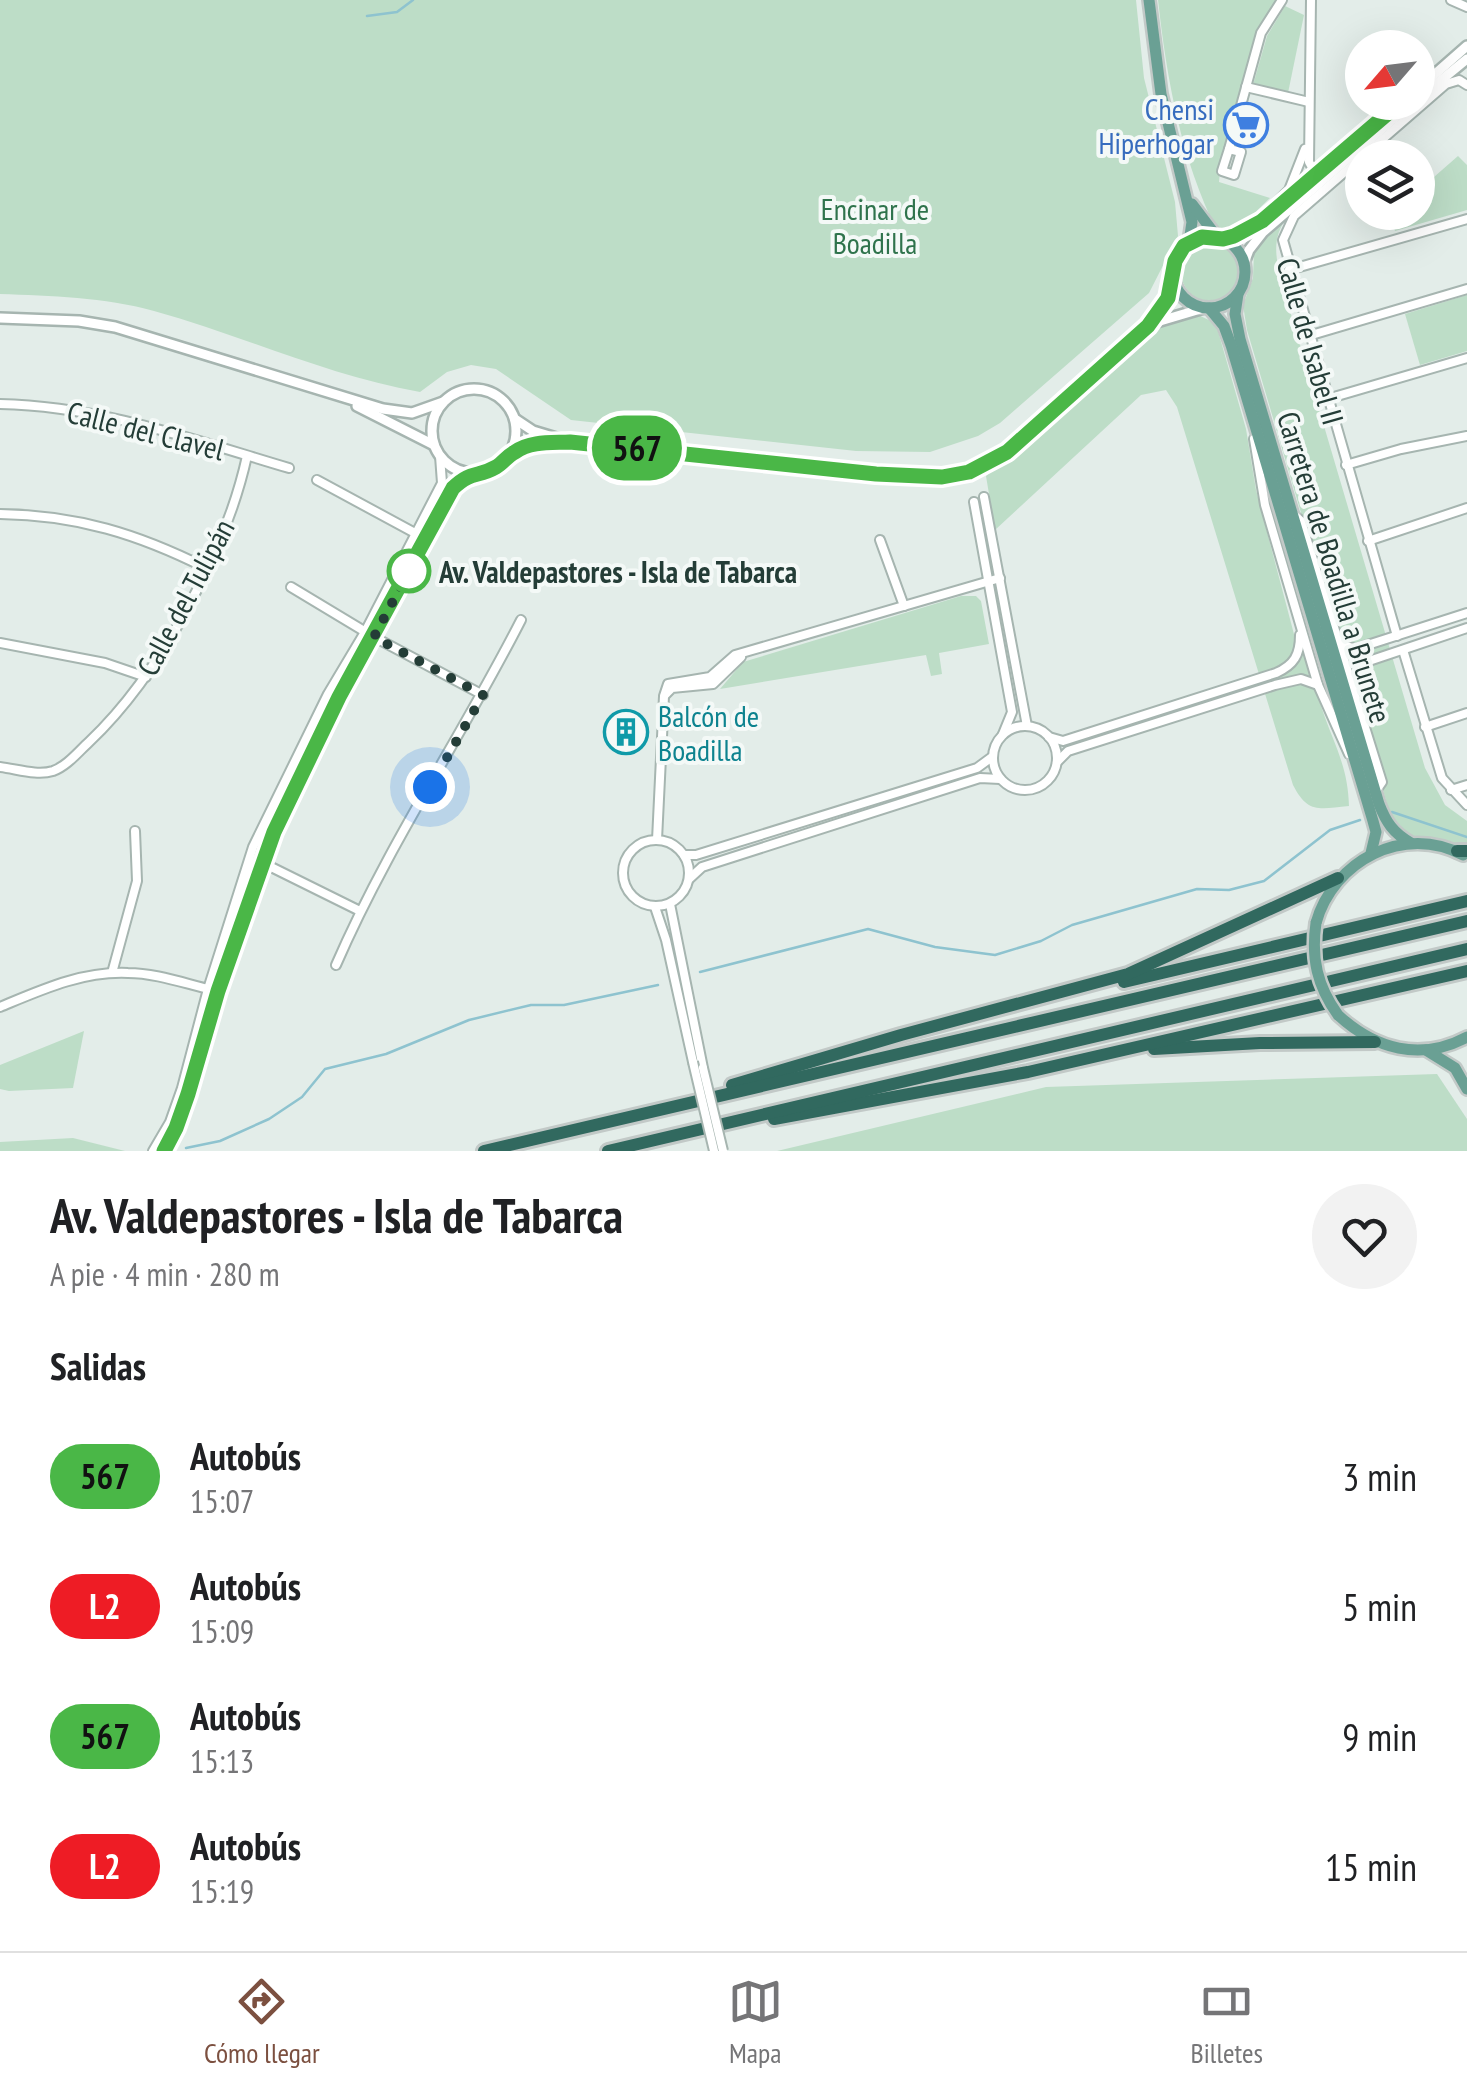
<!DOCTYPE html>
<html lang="es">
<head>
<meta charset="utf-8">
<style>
	body { margin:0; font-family:"PT Sans Narrow",sans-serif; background:#f2f2f2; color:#202124; height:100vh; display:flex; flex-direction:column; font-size:38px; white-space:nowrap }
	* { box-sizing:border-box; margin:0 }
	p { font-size:32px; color:#757577 }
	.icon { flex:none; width:55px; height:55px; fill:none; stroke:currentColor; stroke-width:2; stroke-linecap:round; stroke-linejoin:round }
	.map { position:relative; height:1151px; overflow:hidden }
	.drawer { display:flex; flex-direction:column; background:#fff; flex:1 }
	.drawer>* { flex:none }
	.badge { padding:0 20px; border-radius:32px; font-size:35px; line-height:65px }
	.needle { width:65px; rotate:242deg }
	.controls { position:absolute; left:1345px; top:30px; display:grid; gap:20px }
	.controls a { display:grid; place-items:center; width:90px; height:90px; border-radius:50%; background:#fff; box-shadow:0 10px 40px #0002; font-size:50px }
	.you { position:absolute; width:50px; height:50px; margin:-25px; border:8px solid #fff; border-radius:50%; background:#1a73e8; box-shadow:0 0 0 15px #1a73e833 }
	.map>.badge { position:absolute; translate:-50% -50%; box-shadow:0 0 0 5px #fff }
	h2 { padding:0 50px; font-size:38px; line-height:90px }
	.round { display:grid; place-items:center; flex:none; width:105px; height:105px; border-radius:52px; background:#f2f2f2 }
	.headline { display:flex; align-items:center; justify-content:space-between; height:170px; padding:0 50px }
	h1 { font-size:48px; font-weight:700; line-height:75px }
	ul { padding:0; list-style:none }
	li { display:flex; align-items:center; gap:30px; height:130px; padding:0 50px }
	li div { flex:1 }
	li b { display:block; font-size:38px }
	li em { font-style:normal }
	li .badge { min-width:110px; font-weight:700; text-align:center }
	.menu { display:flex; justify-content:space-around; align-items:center; height:140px; border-top:2px solid #e0e0e0; background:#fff; font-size:28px; color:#757577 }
	.menu a { display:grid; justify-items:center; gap:5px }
	.menu .current { color:#7c5040 }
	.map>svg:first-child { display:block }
	.green { fill:#bdddc7 }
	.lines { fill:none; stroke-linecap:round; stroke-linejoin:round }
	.stream { stroke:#8ec3cf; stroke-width:2.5 }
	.minor-casing { stroke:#a6b5b0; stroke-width:12 }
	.tertiary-casing { stroke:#a6b5b0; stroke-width:14 }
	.primary-casing { stroke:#c2c9c7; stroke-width:16 }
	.motorway-casing { stroke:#c2c9c7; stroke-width:18 }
	.minor { stroke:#fff; stroke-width:8 }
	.tertiary { stroke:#fff; stroke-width:9 }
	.primary { stroke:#6aa094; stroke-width:11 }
	.motorway { stroke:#31695f; stroke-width:12 }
	.minor-bridge-casing { stroke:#a6b5b0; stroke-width:12; stroke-linecap:butt }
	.primary-bridge-casing { stroke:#c2c9c7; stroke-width:16; stroke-linecap:butt }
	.minor-bridge { stroke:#fff; stroke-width:8 }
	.primary-bridge { stroke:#6aa094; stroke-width:11 }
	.line-casing { stroke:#fff; stroke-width:22 }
	.line { stroke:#4ab747; stroke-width:15 }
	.walk { stroke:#243d37; stroke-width:10; stroke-dasharray:0 18 }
	.stop-dot { fill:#fff; stroke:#4ab747; stroke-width:5 }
	.labels { text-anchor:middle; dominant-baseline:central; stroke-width:8; stroke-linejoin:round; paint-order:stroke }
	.shop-label { font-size:30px; fill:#366cbe; stroke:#f4f9f7; text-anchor:end }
	.park-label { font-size:30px; fill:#2f734c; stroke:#f4f9f7 }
	.street-label { font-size:30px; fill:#243d37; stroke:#f4f9f7 }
	.stop-label { font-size:30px; font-weight:bold; fill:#243d37; stroke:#f4f9f7; text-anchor:start }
	.culture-label { font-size:30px; fill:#0d838f; stroke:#f4f9f7; text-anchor:start }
</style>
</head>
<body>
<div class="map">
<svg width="1467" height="1151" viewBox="0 0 1467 1151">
	<rect width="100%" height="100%" fill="#e3ede9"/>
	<g class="green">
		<path d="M 0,0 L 1136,0 L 1144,78 L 1175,202 L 1178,236 L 1149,293 L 1000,423 L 978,436 L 930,452 L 856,451 L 571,420 L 496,369 L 471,365 L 447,372 L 420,392 C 328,376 244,336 154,311 C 104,297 51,296 0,294 Z"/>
		<path d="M 1158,0 L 1279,0 L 1259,31 L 1220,170 L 1219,182 L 1270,198 L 1242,225 L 1217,231 C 1181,158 1167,81 1158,0 Z"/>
		<polygon points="1285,6 1304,15 1288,93 1253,85 1267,36"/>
		<polygon points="1458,156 1467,165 1467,210 1395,231 1390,215 1418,212 1418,191"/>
		<path d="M 1288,216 C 1268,241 1278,266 1285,294 L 1425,768 L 1445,805 L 1467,821 L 1467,846 L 1409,835 L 1390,814 L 1247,330 L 1243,305 L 1253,278 L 1254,251 L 1260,241 Z"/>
		<circle cx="1210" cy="272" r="29"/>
		<polygon points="1467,295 1467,351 1420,365 1405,314"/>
		<path d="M 1194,313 L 1211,321 L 1218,331 L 1246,429 L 1256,490 L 1295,638 C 1309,659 1313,683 1321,706 C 1333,743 1348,765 1349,806 C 1319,809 1308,814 1293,785 L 1177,407 L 1166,390 L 1141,395 L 995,530 L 986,476 L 1146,334 L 1175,318 Z"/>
		<polygon points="961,596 976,596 981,601 989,644 939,653 942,674 931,676 926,655 720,689 743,662"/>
		<polygon points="84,1031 73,1088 9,1091 0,1089 0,1065"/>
		<polygon points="1437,1074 1467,1119 1467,1151 777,1151 1046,1087"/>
		<polygon points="73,1138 125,1151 0,1151 0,1142"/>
	</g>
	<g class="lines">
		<g class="stream">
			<polyline points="367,16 397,12 413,0"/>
			<polyline points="1392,812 1467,837"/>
			<polyline points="700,972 868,929 935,947 995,955 1041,941 1072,925 1197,889 1229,890 1264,881 1330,830 1360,820"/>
			<polyline points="186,1148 220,1141 269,1119 302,1097 325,1069 386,1054 469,1020 531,1005 564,1005 658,985"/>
		</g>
		<defs>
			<g id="minor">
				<polyline points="1311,0 1309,162 1313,169 1323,169"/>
				<polyline points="1451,0 1467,7"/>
				<polyline points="1246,87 1309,102"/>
				<polyline points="1229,149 1261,33 1282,0"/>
				<polygon points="1229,149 1241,152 1234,175 1222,171"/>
				<polyline points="1263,216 1289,190 1305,149"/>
				<polyline points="1289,270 1467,219"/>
				<polyline points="1308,336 1467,289"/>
				<polyline points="1327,399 1467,358"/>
				<path d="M 0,404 C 101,406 194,440 289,468"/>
				<polyline points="1254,439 1265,505 1318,685 1349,754"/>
				<polyline points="1346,465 1401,449 1467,436"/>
				<polyline points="317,480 415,533"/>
				<polyline points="984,497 1027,726"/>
				<polyline points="974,502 1012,712 1003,734"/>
				<path d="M 0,514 C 77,515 138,534 206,568"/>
				<polyline points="1293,514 1301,521 1382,782 1375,792"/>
				<polyline points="880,540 904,606"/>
				<polyline points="1368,541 1467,508"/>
				<polyline points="291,587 374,637 483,695"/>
				<polyline points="1397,636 1283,240 1294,216 1446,84 1459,80 1467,85"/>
				<polyline points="0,643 105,663 146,677"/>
				<polyline points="1341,644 1355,649 1467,613"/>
				<polyline points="1403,650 1442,778 1467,805"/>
				<polyline points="1352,679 1360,664 1467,628"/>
				<polyline points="665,695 672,688 713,684 741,657"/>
				<circle cx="1025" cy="758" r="32"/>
				<polyline points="1425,727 1467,713"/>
				<path d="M 1049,737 L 1063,741 L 1276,673 C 1294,665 1300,655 1300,635"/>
				<polyline points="1057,762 1068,751 1275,685 1301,679 1318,685"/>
				<path d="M 0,767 C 17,769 37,776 53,771 C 67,766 78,752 89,742 C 160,675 226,551 247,456"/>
				<polyline points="1451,790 1467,785"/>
				<circle cx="656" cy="873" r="33"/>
				<polyline points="657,840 664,696 668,684 710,677 735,655 1000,578"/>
				<polyline points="684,855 696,855 977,768 992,757"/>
				<polyline points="261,862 360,911"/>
				<polyline points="689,879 702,867 980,778 1000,779"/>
				<polyline points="670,904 703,1068"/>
				<polyline points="655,907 666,940 693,1062"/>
				<path d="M 336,965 C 388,845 462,736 521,620"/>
				<polyline points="112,973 137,881 135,831"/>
				<path d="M 0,1007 C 41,990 82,971 128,973 C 156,973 186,984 213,990"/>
				<polyline points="153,1151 170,1122 182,1088 208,989 253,847 328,694 365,632 442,483 440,456"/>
				<polyline points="164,1151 177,1129 189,1094 219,991 274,832 339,697 453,488 472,473"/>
			</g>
			<g id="tertiary">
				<polyline points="1418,89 1467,46"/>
				<polyline points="1418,99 1467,59"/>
				<polyline points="1223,239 1253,227 1273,214 1402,102"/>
				<polyline points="1244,263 1249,250 1263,232 1413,102"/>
				<polyline points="0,318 79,321 115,327 383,409 412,413 443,402"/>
				<polyline points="1150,324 1204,308"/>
				<circle cx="474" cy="431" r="42"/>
				<polyline points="357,406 434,445"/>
				<polyline points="515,419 533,431 563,440"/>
				<path d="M 509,455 L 532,444 L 570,442 L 876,474 C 906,476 939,482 969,472 C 1021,454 1104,365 1148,325 L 1165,303 L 1174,279"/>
			</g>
			<g id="primary">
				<polyline points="1149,0 1161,94 1192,222 1189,242"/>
				<polyline points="1192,204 1217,237"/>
				<circle cx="1209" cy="272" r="36"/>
				<path d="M 1238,294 L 1235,314 L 1240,339 L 1379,804 C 1386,822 1393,833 1411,843"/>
				<polyline points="1209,308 1224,326 1231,345 1373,821 1376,832 1371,853"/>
				<path d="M 1316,923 C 1333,861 1404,823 1463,855"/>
				<path d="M 1338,1015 C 1375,1049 1420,1062 1467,1037"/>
				<polyline points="1426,1050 1455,1068 1467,1089"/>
			</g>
			<g id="motorway">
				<polyline points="1457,851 1467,851"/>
				<polyline points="1124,982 1467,901"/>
				<polyline points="1154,1049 1260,1043 1375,1042"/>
				<polyline points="732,1085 901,1035 1128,974 1338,878"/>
				<polyline points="774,1119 1028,1072 1467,971"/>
				<polyline points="484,1151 1467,921"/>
				<polyline points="608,1151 1467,949"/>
			</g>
		</defs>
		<use href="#minor" class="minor-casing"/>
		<use href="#tertiary" class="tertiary-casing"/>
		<use href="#primary" class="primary-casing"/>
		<use href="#motorway" class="motorway-casing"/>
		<use href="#minor" class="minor"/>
		<use href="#tertiary" class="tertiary"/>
		<use href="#primary" class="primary"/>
		<use href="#motorway" class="motorway"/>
		<defs>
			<g id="minor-bridge">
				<polyline points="693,1062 714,1151"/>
				<polyline points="703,1068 723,1151"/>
			</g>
			<path id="primary-bridge" d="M 1316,923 C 1311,958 1317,986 1338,1015"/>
		</defs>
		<use href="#minor-bridge" class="minor-bridge-casing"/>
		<use href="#primary-bridge" class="primary-bridge-casing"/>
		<use href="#minor-bridge" class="minor-bridge"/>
		<use href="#primary-bridge" class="primary-bridge"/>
	</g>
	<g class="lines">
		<defs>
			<path id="line" d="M 164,1151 L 176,1128 L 188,1094 L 218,991 L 274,832 L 339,697 L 453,488 C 472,470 477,478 496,467 C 503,463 507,456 515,452 C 531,441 551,443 570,442 L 876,474 L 942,477 L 969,472 L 1007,452 L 1148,326 L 1168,298 L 1175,261 L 1184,246 L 1202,237 L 1223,239 L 1234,236 L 1262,221 L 1401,102"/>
		</defs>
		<use href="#line" class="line-casing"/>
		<use href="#line" class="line"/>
		<polyline class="walk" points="409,571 374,637 483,695 430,787"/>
	</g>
	<defs>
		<symbol id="supermarket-ring" viewBox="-11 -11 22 22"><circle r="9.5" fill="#f4f9f7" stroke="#3f7fe0" stroke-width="1.5"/><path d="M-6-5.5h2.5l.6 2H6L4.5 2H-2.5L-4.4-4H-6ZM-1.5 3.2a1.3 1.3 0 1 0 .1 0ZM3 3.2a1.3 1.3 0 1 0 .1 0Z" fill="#3f7fe0"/></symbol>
		<symbol id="building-ring" viewBox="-11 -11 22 22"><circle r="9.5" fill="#f4f9f7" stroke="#0f9aa8" stroke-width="1.5"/><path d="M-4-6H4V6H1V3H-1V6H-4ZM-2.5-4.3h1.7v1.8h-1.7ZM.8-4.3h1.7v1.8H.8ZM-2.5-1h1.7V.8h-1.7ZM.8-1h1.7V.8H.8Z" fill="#0f9aa8"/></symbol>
	</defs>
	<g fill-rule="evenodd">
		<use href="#supermarket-ring" x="1221" y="100" width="50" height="50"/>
		<use href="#building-ring" x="601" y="707" width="50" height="50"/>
	</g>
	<circle class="stop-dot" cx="409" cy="571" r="20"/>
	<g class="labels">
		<g class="shop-label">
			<text x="1214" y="108">Chensi<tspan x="1214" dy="34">Hiperhogar</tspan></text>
		</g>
		<g class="park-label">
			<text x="875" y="208">Encinar de<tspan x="875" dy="34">Boadilla</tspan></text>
		</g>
		<g class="street-label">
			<text transform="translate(1311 341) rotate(74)">Calle de Isabel II</text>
			<text transform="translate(146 430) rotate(14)">Calle del Clavel</text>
			<text transform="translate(1335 567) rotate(73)">Carretera de Boadilla a Brunete</text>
			<text transform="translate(185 597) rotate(-62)">Calle del Tulipán</text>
		</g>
		<g class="stop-label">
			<text x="439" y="571">Av. Valdepastores - Isla de Tabarca</text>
		</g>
		<g class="culture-label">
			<text x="658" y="715">Balcón de<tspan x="658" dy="34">Boadilla</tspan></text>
		</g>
	</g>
</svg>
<div class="controls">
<a><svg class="needle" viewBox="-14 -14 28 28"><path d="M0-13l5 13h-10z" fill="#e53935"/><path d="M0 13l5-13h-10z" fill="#757577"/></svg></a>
<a><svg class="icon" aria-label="layers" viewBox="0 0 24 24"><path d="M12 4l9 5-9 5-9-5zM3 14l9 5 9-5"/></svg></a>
</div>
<div class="you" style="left:430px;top:787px"></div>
<b class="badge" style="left:637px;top:448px;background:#4ab747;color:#111">567</b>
</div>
<section class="drawer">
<div class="headline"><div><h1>Av. Valdepastores - Isla de Tabarca</h1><p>A pie · 4 min · 280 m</p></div><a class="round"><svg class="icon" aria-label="heart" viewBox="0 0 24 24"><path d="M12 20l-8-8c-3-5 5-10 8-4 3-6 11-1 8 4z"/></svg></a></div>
<h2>Salidas</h2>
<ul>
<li><span class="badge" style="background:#4ab747;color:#111">567</span><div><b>Autobús</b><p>15:07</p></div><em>3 min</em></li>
<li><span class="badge" style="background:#ee1c25;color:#fff">L2</span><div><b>Autobús</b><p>15:09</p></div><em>5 min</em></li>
<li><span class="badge" style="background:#4ab747;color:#111">567</span><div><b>Autobús</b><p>15:13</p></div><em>9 min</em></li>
<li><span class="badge" style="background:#ee1c25;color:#fff">L2</span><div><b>Autobús</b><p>15:19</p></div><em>15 min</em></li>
</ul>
</section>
<nav class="menu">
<a class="current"><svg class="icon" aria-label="directions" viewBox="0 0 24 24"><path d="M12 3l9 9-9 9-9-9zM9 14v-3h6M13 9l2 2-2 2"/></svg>Cómo llegar</a>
<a><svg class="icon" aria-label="map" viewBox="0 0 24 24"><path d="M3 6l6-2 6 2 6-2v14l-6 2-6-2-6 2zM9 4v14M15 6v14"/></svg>Mapa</a>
<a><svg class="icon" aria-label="tickets" viewBox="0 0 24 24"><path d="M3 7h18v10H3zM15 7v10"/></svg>Billetes</a>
</nav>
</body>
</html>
